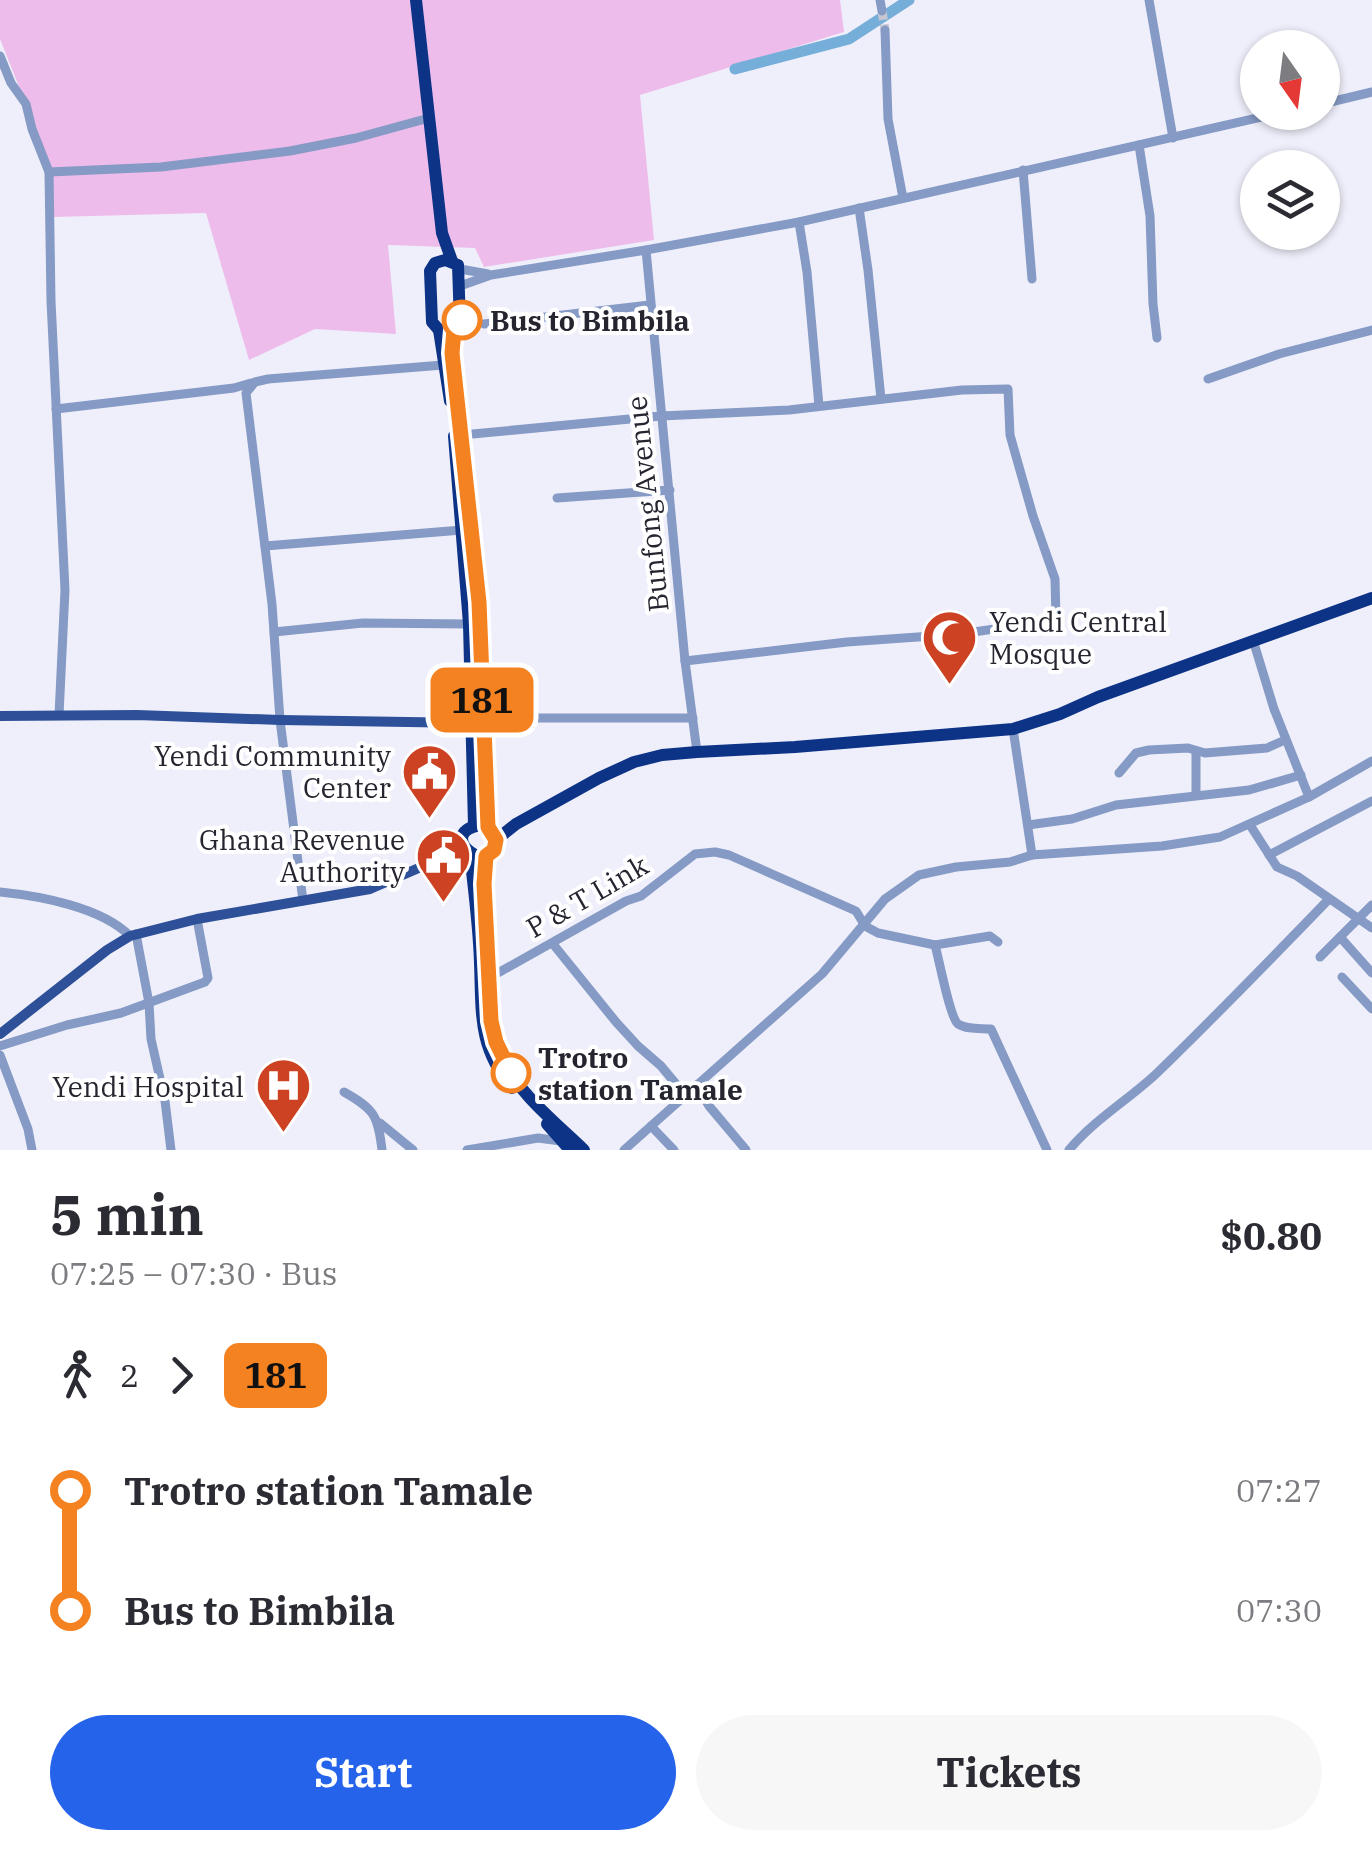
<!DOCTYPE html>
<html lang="en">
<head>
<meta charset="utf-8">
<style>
	body { margin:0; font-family:"IBM Plex Serif",serif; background:#f7f7f7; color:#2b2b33; height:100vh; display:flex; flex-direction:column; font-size:38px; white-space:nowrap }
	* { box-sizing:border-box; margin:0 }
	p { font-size:32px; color:#7c7c81 }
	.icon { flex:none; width:55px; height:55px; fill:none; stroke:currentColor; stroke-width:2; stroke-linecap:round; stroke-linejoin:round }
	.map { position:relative; height:1150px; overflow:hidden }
	.panel { display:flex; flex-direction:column; background:#fff; flex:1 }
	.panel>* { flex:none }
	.badge { padding:0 20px; border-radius:15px; font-size:35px; line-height:65px }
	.needle { width:65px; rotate:166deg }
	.fabs { position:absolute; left:1240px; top:30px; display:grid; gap:20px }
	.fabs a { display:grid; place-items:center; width:100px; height:100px; border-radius:50%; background:#fff; box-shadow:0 2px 8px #0004; font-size:50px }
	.map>.badge { position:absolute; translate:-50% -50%; box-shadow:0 0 0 5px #fff }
	.legs { display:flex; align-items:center; gap:15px; height:110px; padding:0 50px; font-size:32px }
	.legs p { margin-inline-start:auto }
	.summary { display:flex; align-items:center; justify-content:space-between; height:170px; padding:0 50px }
	h1 { font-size:55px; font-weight:700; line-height:75px }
	.action { display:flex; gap:20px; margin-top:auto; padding:20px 50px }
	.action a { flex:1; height:115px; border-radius:60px; background:#2563eb; color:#fff; font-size:40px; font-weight:700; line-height:115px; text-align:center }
	.action a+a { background:#f7f7f7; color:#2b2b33 }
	ul { padding:0 50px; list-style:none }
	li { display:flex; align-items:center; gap:35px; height:120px; font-size:38px }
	li i { display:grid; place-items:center; width:15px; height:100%; margin:0 12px; background:currentColor }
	li i::after { content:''; width:25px; height:25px; margin:-12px; border:8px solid; border-radius:50%; background:#fff }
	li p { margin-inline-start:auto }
	li:first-child i { background:linear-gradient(#0000 50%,currentColor 0) }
	li:last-child i { background:linear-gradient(currentColor 50%,#0000 0) }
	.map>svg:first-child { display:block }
	.green { fill:#eebceb }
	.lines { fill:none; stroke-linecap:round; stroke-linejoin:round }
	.river { stroke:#74aed9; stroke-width:11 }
	.minor-tunnel { stroke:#c7c7d2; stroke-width:9; stroke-dasharray:9 4.5; stroke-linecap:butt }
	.minor { stroke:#859ac4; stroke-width:9 }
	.major { stroke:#2d5098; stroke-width:10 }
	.highway { stroke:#0d3387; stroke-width:12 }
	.line-1-casing { stroke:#fff; stroke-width:22 }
	.line-1 { stroke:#f58220; stroke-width:15 }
	.stop-1-dot { fill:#fff; stroke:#f58220; stroke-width:5 }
	.labels { text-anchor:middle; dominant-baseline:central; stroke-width:8; stroke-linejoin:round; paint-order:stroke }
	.stop-label { font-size:28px; font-weight:bold; fill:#252530; stroke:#fff; text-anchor:start }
	.street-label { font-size:28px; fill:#252530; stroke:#fff }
	.poi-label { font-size:28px; fill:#252530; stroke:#fff; text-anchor:end }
</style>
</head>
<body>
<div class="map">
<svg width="1372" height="1150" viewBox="0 0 1372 1150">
	<rect width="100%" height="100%" fill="#efeffb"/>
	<polygon class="green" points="0,0 840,0 844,32 640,95 654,240 484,267 475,248 388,245 396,334 315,329 249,360 206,213 54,217 49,172 26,104 0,39"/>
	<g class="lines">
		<polyline class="river" points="735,69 849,39 909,0"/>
		<polyline class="minor-tunnel" points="882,11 885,30"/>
		<g class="minor">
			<polyline points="880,0 882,11"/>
			<polyline points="1149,0 1173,138"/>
			<polyline points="885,30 888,119 903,198"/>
			<polyline points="0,56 11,83 26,104 32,129 49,172 51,301 65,590 59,715"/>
			<polyline points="1322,104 1372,92"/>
			<polyline points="1139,145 1150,216 1153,304 1157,338"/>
			<polyline points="1023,170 1032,279"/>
			<polyline points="49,172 161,167 290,151 356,138 429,118"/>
			<polyline points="859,208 868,270 881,399"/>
			<polyline points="799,222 807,272 819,406"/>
			<polyline points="646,250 685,661 697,752"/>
			<polyline points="460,269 488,274"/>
			<polyline points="460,286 491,275 646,250 799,222 1284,112"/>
			<polyline points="484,324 650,305"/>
			<polyline points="1208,379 1279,354 1372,330"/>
			<polyline points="56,409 234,388 251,383"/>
			<polyline points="462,435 661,416 789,410 962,390 1008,389 1010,435 1033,516 1055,579 1056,620 960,634 847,642 685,661"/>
			<polyline points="557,498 670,490"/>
			<polyline points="265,546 462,530"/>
			<polyline points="274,632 363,623 469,624"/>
			<polyline points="1253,640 1274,709 1309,797"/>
			<polyline points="483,721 539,718 693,718"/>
			<polyline points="1013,729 1032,855"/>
			<polyline points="1119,773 1136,753 1149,750 1188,748 1205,753 1267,748 1285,740"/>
			<polyline points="1196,795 1196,751"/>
			<polyline points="1028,825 1072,819 1116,805 1249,790 1301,775"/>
			<polyline points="1250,825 1277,867 1297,876 1372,928"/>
			<polyline points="1269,855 1372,801"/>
			<path d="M 0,892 C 40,896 101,907 130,936"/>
			<polyline points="303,901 280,720 272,604 246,393 255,382 268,379 443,365"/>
			<polyline points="136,934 149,1003 151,1039 165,1101 171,1150"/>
			<polyline points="1340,937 1372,973"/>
			<polyline points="553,944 616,1022 638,1046 661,1066 686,1096"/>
			<path d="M 935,945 C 939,959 950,1018 958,1024 C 967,1030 982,1028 991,1029 L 1047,1150"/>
			<polyline points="1320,957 1372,905"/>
			<polyline points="1342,977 1372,1009"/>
			<polyline points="489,978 626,901 641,896 695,854 715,852 729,855 856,911 865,926 878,933 935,945 990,936 998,942"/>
			<polyline points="0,1046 67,1025 121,1013 205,982 208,978 197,919"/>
			<polyline points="0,1055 28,1129 32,1150"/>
			<polyline points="696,1085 709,1106 746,1150"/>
			<path d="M 344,1092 C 374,1109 378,1115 382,1150"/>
			<polyline points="380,1123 413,1150"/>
			<polyline points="651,1126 674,1150"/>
			<polyline points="467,1150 538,1138 561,1141"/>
			<polyline points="624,1150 822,974 885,899 919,875 956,867 1010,862 1032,855 1162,846 1220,837 1309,797 1372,761"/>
			<path d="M 1069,1150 C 1094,1120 1128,1100 1156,1074 C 1215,1017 1272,958 1329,899"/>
		</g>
		<g class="major">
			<polyline points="0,716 137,715 280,720 471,723"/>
			<polyline points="0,1034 107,950 130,936 197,919 370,889 435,861 467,851"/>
		</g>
		<g class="highway">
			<polyline points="416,0 442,233 452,261"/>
			<polygon points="445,260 458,265 460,324 448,332 439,330 432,322 430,271 435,263"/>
			<polyline points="439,330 450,401"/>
			<polyline points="454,330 452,353 479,602 488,827"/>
			<polyline points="454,436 469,624 474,826"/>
			<path d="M 481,825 C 428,834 504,887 494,834"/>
			<polyline points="496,840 516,824 599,778 634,762 662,755 697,752 795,747 1013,729 1060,714 1098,697 1372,598"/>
			<path d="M 470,854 C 474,890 479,927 480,963 C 482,1014 478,1047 512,1088"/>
			<path d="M 486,856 C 484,893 487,929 488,965 C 490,995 488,1029 501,1057 C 519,1094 555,1122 584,1150"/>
			<polyline points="547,1124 570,1150"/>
		</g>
	</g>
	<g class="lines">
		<defs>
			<polyline id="line-1" points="462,320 460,324 454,330 452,353 479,602 488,827 496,840 494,850 486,856 484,884 491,1021 496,1042 511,1073"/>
		</defs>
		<use href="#line-1" class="line-1-casing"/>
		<use href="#line-1" class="line-1"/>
	</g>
	<defs>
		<symbol id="mosque-pin" viewBox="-11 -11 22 30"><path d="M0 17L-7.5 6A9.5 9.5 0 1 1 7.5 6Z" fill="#cc4223" stroke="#fff"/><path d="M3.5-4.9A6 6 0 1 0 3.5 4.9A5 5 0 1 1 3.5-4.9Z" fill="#fff"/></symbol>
		<symbol id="civic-pin" viewBox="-11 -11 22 30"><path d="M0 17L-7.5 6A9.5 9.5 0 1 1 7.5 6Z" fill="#cc4223" stroke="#fff"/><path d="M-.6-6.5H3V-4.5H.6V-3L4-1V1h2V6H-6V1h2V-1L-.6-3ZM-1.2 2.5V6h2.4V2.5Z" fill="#fff"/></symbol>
		<symbol id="hospital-pin" viewBox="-11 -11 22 30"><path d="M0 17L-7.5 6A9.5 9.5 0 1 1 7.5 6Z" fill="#cc4223" stroke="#fff"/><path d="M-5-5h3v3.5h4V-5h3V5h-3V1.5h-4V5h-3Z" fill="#fff"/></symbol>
	</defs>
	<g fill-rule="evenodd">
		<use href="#mosque-pin" x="918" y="606" width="63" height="86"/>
		<use href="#civic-pin" x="398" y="740" width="63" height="86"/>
		<use href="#civic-pin" x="412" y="824" width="63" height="86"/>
		<use href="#hospital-pin" x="252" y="1054" width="63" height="86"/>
	</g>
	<g class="stop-1-dot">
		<circle cx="462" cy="320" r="18"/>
		<circle cx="511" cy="1073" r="18"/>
	</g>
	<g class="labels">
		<g class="stop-label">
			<text x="490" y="320">Bus to Bimbila</text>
			<text x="538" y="1057">Trotro<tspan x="538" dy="32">station Tamale</tspan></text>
		</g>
		<g class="street-label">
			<text transform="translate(647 504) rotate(-96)">Bunfong Avenue</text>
			<text transform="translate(587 896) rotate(-30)">P &amp; T Link</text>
		</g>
		<g class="poi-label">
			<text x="989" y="621" text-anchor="start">Yendi Central<tspan x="989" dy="32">Mosque</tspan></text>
			<text x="391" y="755">Yendi Community<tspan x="391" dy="32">Center</tspan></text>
			<text x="405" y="839">Ghana Revenue<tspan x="405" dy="32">Authority</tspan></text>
			<text x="244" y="1086">Yendi Hospital</text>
		</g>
	</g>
</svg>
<div class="fabs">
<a><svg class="needle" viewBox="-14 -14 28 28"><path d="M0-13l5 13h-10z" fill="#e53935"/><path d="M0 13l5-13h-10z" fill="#7c7c81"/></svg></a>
<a><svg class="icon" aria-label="layers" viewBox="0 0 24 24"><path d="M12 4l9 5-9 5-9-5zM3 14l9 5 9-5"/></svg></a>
</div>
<b class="badge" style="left:482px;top:700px;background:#f58220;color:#111">181</b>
</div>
<section class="panel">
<div class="summary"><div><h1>5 min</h1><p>07:25 – 07:30 · Bus</p></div><b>$0.80</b></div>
<div class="legs"><svg class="icon" aria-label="walk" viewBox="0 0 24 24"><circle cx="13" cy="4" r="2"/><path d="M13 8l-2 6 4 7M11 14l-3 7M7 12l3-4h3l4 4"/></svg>2<svg class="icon" aria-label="forward" viewBox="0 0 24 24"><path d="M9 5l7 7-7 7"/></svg><b class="badge" style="background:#f58220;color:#111">181</b></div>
<ul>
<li><i style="color:#f58220"></i><b>Trotro station Tamale</b><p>07:27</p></li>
<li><i style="color:#f58220"></i><b>Bus to Bimbila</b><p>07:30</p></li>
</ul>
<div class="action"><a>Start</a><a>Tickets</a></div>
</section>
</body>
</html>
